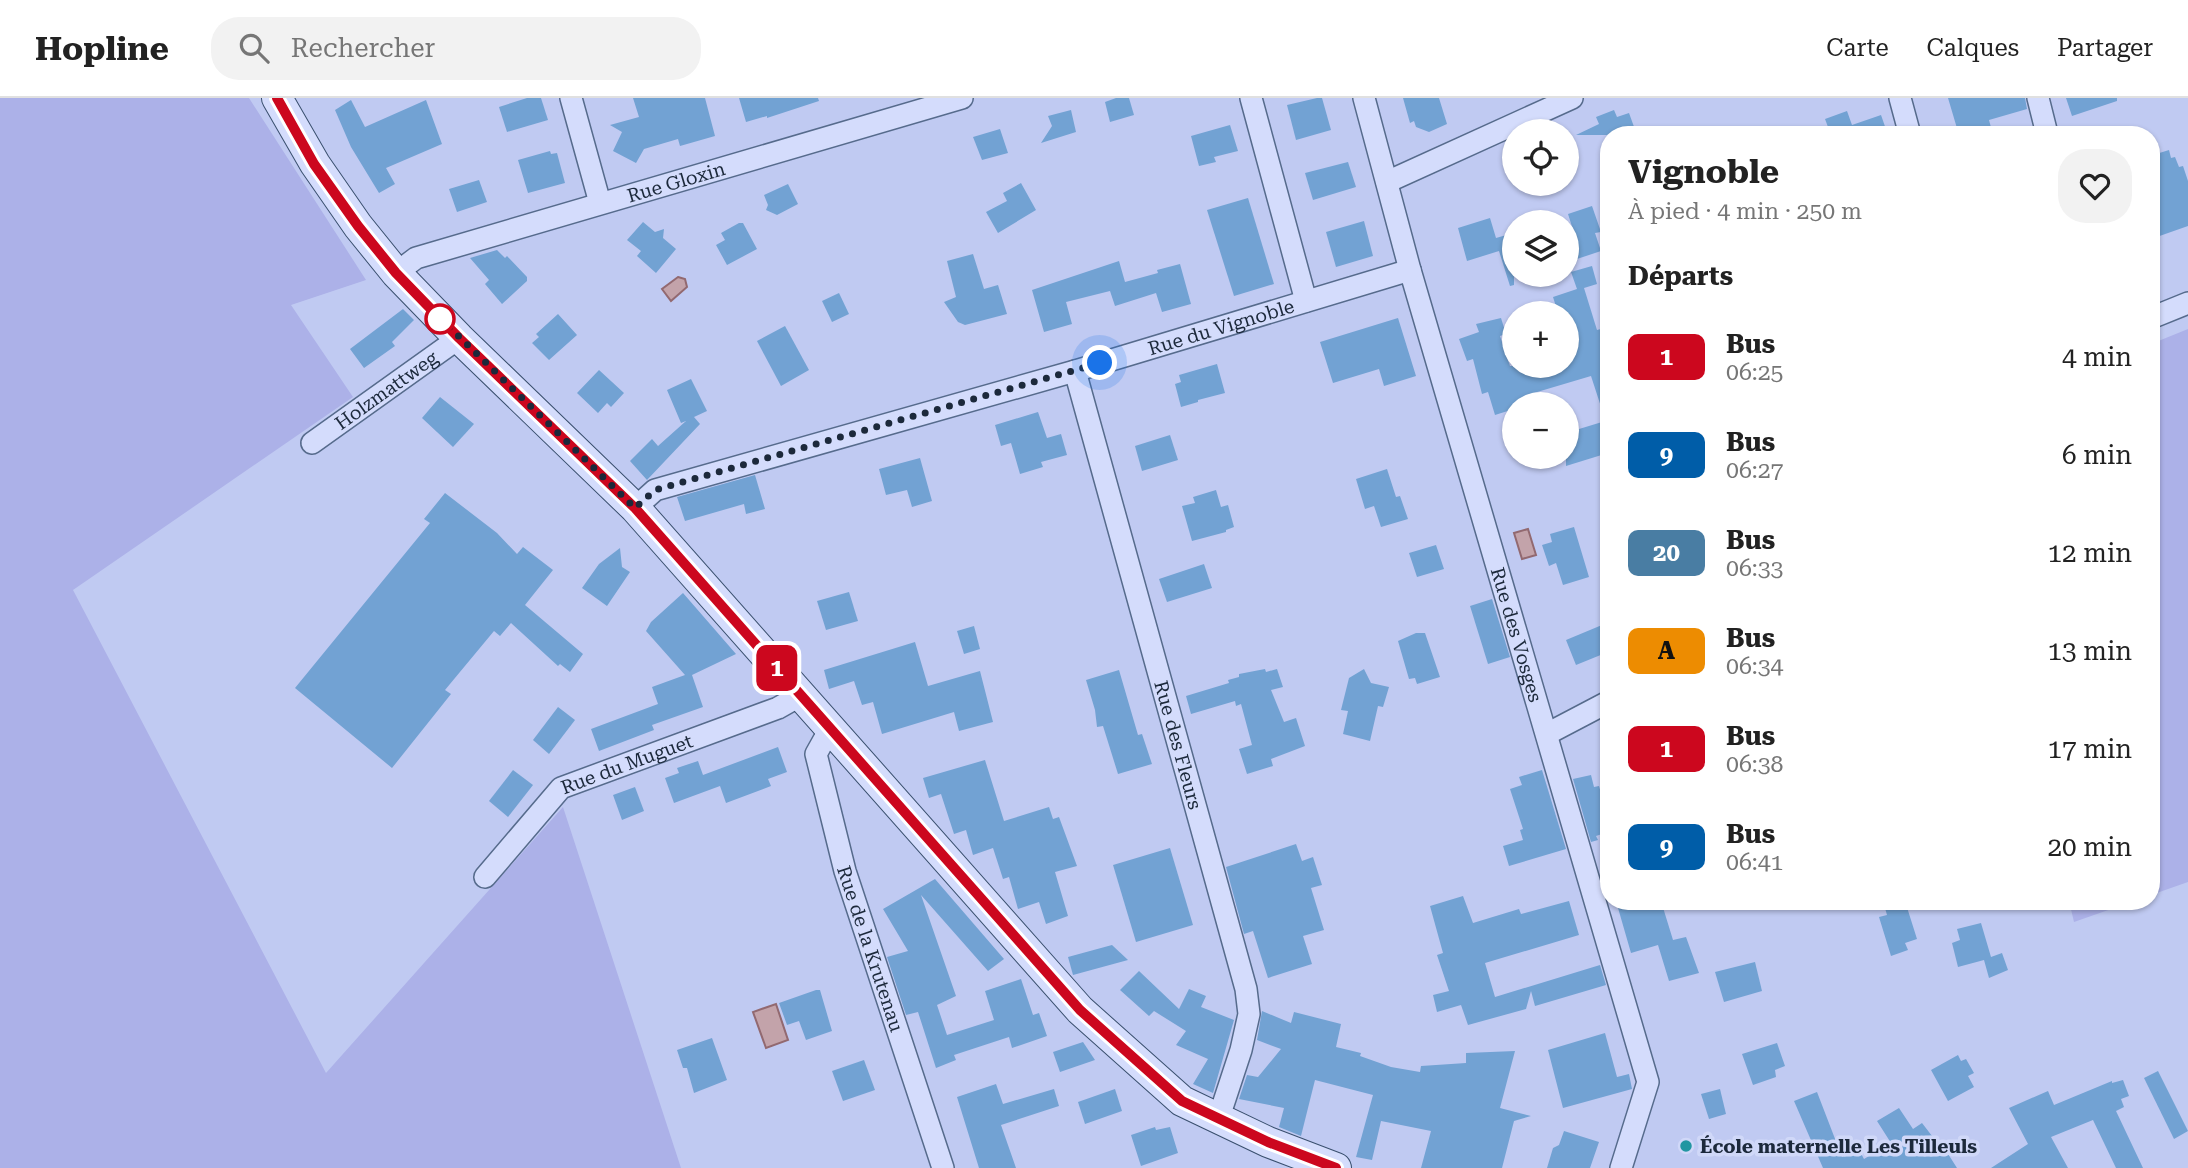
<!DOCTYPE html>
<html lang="fr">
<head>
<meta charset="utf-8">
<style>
	body { margin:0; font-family:"Roboto Serif",serif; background:#f2f2f2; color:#222; height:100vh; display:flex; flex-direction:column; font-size:26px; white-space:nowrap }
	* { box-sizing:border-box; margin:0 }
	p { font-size:23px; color:#767676 }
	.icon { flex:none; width:38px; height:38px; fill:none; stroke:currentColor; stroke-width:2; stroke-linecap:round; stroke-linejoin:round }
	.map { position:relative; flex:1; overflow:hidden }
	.panel { position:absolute; left:1600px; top:28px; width:560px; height:784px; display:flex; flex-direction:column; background:#fff; border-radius:28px; box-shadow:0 2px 5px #0004 }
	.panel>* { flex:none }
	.badge { padding:0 14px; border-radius:10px; font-size:24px; line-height:46px }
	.buttons { position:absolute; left:1502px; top:21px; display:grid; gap:14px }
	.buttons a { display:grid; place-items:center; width:77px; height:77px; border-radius:50%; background:#fff; box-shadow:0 2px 5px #0004; font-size:35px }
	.you { position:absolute; width:35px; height:35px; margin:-18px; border:5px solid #fff; border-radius:50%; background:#1a73e8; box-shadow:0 0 0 10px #1a73e833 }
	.map>.badge { position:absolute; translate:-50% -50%; box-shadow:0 0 0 4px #fff }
	h2 { padding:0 28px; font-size:26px; line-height:63px }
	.round { display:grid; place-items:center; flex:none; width:74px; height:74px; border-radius:28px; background:#f2f2f2 }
	.summary { display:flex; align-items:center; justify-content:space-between; height:119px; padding:0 28px }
	h1 { font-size:33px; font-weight:700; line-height:52px }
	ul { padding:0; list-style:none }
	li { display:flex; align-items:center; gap:21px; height:98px; padding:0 28px }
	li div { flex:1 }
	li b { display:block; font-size:26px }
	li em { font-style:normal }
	li .badge { min-width:77px; font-weight:700; text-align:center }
	header { display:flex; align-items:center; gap:42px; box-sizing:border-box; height:98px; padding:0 35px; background:#fff; border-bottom:2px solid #e0e0e0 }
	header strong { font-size:33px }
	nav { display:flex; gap:38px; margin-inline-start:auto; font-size:24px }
	.search { width:490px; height:63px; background:#f2f2f2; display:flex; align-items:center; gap:18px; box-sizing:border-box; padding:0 24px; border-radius:28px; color:#767676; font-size:26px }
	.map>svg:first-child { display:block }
	.farmland { fill:#acb1e8 }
	.water { fill:#c3a3aa; stroke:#926970; stroke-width:2 }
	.building { fill:#72a2d3 }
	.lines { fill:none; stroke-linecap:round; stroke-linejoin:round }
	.street-casing { stroke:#566b8c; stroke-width:24 }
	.secondary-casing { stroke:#394f6e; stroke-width:32 }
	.street { stroke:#d4dcfc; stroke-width:21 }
	.secondary { stroke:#d4dcfc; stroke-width:30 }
	.line-casing { stroke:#fff; stroke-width:16 }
	.line { stroke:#cc071e; stroke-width:10 }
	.walk { stroke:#1c293b; stroke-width:7; stroke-dasharray:0 12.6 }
	.stop-dot { fill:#fff; stroke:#cc071e; stroke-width:3.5 }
	.poi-dot { fill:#2196a1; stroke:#d0d8f8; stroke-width:2.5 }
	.labels { text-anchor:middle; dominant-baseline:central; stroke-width:7; stroke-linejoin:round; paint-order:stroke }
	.street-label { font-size:19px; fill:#1c293b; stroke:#d0d8f8 }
	.poi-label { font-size:19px; font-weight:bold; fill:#1c293b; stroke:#d0d8f8; text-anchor:start }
</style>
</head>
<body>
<header>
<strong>Hopline</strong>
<div class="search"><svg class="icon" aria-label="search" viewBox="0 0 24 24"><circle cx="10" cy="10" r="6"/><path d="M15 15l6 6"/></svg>Rechercher</div>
<nav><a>Carte</a><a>Calques</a><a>Partager</a></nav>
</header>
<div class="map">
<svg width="2188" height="1070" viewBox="0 0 2188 1070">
	<rect width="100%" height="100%" fill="#c0caf2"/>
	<g class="farmland">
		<polygon points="0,0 249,0 366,182 291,207 353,299 73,492 326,975 563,709 681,1070 0,1070"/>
		<polygon points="2188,231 2188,784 2151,797 2151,246"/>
		<polygon points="2069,803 2134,803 2074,824"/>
	</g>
	<g class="water">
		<polygon points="678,179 685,181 687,189 671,203 662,191"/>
		<polygon points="1528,431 1536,457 1522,461 1514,435"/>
		<polygon points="776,906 788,942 766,950 753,914"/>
	</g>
	<g class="building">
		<polygon points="527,0 541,0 548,22 507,34 499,9"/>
		<polygon points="633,0 705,0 715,38 680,48 678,41 644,51 636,65 613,53 622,34 610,27 639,19"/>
		<polygon points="739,0 818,0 819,3 767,20 767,18 746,24"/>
		<polygon points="1116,0 1129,0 1134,17 1110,24 1105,4"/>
		<polygon points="1317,0 1322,0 1331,32 1296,42 1287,7"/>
		<polygon points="1403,0 1439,0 1447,26 1429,34 1416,29 1414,23 1410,25"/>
		<polygon points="1948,0 2025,0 2027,11 1989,22 1993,37 1959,37"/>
		<polygon points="2066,0 2117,0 2117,3 2072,18"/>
		<polygon points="351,2 365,29 426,2 442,46 386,70 395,86 379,95 351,49 335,12"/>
		<polygon points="1071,12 1076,34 1041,45 1052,28 1048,18"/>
		<polygon points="1614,12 1617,19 1629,15 1637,37 1576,37 1599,26 1596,19"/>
		<polygon points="1847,13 1852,27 1881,17 1888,37 1831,37 1825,21"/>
		<polygon points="1230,27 1238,53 1214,59 1216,64 1199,68 1191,38"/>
		<polygon points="1000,31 1008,55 982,62 973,39"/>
		<polygon points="2169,52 2171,60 2175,59 2179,69 2183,68 2188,83 2188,128 2151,141 2151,67 2156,65 2153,57"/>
		<polygon points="550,53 551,56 557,55 565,85 528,95 518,62"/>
		<polygon points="1348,64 1356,89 1313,102 1305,75"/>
		<polygon points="479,82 487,104 457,114 449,91"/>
		<polygon points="1021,85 1036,112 998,135 986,114 1007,103 1003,95"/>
		<polygon points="788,86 798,106 777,117 766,112 768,107 764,97"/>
		<polygon points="1248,100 1274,186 1234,198 1207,112"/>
		<polygon points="1592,108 1601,134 1595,135 1601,153 1577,161 1571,143 1576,141 1568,116"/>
		<polygon points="1490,120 1496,140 1510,136 1514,146 1514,187 1510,188 1499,153 1467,163 1458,130"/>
		<polygon points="1364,123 1373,158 1336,169 1326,134"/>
		<polygon points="643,124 655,134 664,131 663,140 676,151 656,175 637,158 641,153 627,142"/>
		<polygon points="739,125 743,125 757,151 727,167 716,147 725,142 721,135"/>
		<polygon points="497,152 505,160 507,158 527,179 527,183 502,206 485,186 489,182 470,160"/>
		<polygon points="973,156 984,191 998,187 1007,216 965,227 958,224 944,204 956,199 947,163"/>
		<polygon points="1119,163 1125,184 1158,175 1157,172 1180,166 1191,206 1162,214 1156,195 1115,208 1110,193 1066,204 1072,226 1044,234 1032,192"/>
		<polygon points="1592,168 1597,186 1584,190 1597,232 1608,229 1608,321 1605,321 1591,278 1527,297 1529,306 1514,306 1514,311 1495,317 1488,294 1482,296 1473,261 1467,263 1459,241 1479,234 1476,226 1501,220 1506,236 1500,238 1510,268 1566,268 1566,215 1558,215 1553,199 1577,191 1571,174"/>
		<polygon points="839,195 849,216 832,224 822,203"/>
		<polygon points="403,211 414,222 392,244 395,248 364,270 350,251"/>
		<polygon points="558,216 577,237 549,262 532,245 539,239 536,236"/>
		<polygon points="1398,220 1416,278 1384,288 1379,271 1333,285 1320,244"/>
		<polygon points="785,228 809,272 781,288 757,243"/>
		<polygon points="1217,266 1225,295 1198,302 1198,304 1181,309 1175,286 1181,284 1179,277"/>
		<polygon points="599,272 624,295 611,309 607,305 598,315 577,295"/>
		<polygon points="691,281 707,313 694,319 700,326 647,382 630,363 652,341 658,348 686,323 681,325 667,292"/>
		<polygon points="440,299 474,326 453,349 422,320"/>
		<polygon points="1038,314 1047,340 1061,336 1067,357 1041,364 1043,369 1020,376 1011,345 1001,348 995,327"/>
		<polygon points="1602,324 1608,344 1608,355 1566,368 1566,335"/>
		<polygon points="1170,337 1178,362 1142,373 1135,348"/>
		<polygon points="920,360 932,403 912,409 907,392 886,397 879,371"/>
		<polygon points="1387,371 1396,399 1400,398 1408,421 1381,429 1374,408 1365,411 1356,381"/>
		<polygon points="755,377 765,411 746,416 744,406 685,423 677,399"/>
		<polygon points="1216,392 1221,409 1228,407 1234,429 1226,432 1226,434 1192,443 1182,408 1195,405 1193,399"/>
		<polygon points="445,395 497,435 517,456 523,449 553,472 525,507 583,556 570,574 560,566 558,568 511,525 500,538 494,533 445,592 451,596 392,670 295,590 430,425 424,421"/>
		<polygon points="1574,429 1589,479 1563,487 1556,465 1549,468 1542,447 1552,444 1550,436"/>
		<polygon points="1436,447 1444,471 1417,479 1409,455"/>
		<polygon points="620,450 622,469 630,474 607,508 582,490 599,466"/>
		<polygon points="1204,466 1212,490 1167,504 1159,481"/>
		<polygon points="849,494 858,523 826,532 817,503"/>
		<polygon points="683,495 736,556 692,577 703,609 652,627 654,632 599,653 591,631 658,606 652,589 685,577 646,533 651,524"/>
		<polygon points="1492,501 1510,559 1488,566 1470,508"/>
		<polygon points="1602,527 1603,529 1608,527 1608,554 1576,567 1566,542"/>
		<polygon points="974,528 980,551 964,556 957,533"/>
		<polygon points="1416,535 1425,535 1440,579 1417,586 1415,580 1409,581 1398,543"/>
		<polygon points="915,544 928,588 980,573 993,624 959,633 954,614 882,636 873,604 862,607 854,583 829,591 824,572"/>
		<polygon points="1265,571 1266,574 1277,571 1283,589 1271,592 1284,624 1296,620 1305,648 1271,661 1273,668 1247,676 1239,651 1252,647 1241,606 1236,608 1235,603 1191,616 1186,598 1229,585 1228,582 1239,579 1239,576"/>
		<polygon points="1364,571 1371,585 1389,589 1383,609 1378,608 1370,643 1343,636 1348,613 1341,612 1349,580"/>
		<polygon points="1119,572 1138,637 1142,636 1152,666 1118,676 1103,628 1097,629 1095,612 1086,582"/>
		<polygon points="558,609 575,622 549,656 533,642"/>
		<polygon points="778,649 787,674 768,681 771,688 726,705 720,688 674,705 665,680 679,675 677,670 698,663 703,677"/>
		<polygon points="985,662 1004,723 1049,709 1053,721 1059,719 1077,768 1055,774 1068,818 1046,826 1039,804 1018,811 1009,779 1003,781 993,750 973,757 966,732 954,736 941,696 929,700 923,680"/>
		<polygon points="513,672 533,687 508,719 489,703"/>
		<polygon points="1542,672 1566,751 1509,768 1503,748 1523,742 1520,732 1523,731 1510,691 1522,687 1519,679"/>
		<polygon points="1591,677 1594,689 1599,688 1602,698 1608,696 1608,734 1596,738 1598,742 1591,744 1573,681"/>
		<polygon points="635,689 644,713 622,722 613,697"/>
		<polygon points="1296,746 1302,763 1313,759 1322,787 1311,790 1324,832 1303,838 1312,866 1268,880 1253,833 1244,836 1226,769"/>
		<polygon points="1170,750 1193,827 1136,844 1113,767"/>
		<polygon points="935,781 1004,861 988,873 921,797 956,898 937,907 947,937 994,922 985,893 1021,881 1033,917 1039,915 1047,938 1012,950 1009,939 954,957 956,962 936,970 918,914 906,917 887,859 908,853 883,811"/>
		<polygon points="1463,798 1473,825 1519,811 1521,816 1569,803 1579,837 1485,865 1495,899 1600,867 1606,887 1535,908 1531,893 1526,911 1468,927 1461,907 1437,914 1433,897 1449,893 1437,857 1443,855 1430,808"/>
		<polygon points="1616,803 1661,803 1673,842 1686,839 1699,875 1669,883 1658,847 1631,855"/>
		<polygon points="1883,803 1905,803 1917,841 1905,845 1908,852 1891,858 1879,819 1887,817"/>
		<polygon points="1981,825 1991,859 2002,855 2008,872 1989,880 1984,862 1958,869 1952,845 1960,842 1957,831"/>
		<polygon points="1112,847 1128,862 1073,877 1068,859"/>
		<polygon points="1755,864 1762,893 1724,904 1715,874"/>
		<polygon points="1139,873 1179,911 1189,891 1206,898 1201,909 1234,922 1213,995 1193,986 1208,961 1176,947 1186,933 1154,913 1149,918 1120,892"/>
		<polygon points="816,892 820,892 832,933 806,942 799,923 787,927 779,905"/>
		<polygon points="1262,913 1291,925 1294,914 1341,926 1336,949 1361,955 1360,958 1391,969 1420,974 1421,968 1466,965 1466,955 1515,953 1500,1010 1531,1018 1514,1023 1502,1070 1421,1070 1431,1033 1381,1023 1372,1062 1356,1059 1373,997 1315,982 1301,1038 1279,1029 1284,1010 1239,1001 1247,977 1258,979 1281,951 1257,942"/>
		<polygon points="1605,935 1617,979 1629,976 1632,991 1563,1010 1548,952"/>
		<polygon points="712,940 727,982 694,995 687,970 683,970 677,952"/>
		<polygon points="1083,944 1095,962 1060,974 1053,954"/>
		<polygon points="1777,945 1785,968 1775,972 1776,979 1753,987 1742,956"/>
		<polygon points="1958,957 1961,963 1966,961 1974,975 1968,978 1974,989 1948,1003 1931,972"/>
		<polygon points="864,962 875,992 843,1003 832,973"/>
		<polygon points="2158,973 2188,1033 2174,1041 2144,980"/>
		<polygon points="2123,982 2129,998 2121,1001 2124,1009 2116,1013 2143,1070 2116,1070 2093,1022 2051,1039 2068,1070 1991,1070 2028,1046 2009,1010 2048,993 2054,1007 2112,983 2112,985"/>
		<polygon points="996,986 1003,1006 1054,991 1059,1008 1001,1027 1016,1070 979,1070 957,999"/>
		<polygon points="1115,991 1122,1013 1085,1026 1078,1004"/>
		<polygon points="1720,991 1726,1016 1709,1021 1701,996"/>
		<polygon points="1817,994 1842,1059 1858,1050 1864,1061 1891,1045 1877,1023 1899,1010 1913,1031 1922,1025 1939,1047 1943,1048 1957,1070 1823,1070 1794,1003"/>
		<polygon points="1155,1029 1156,1032 1170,1029 1178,1055 1141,1068 1131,1037"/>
		<polygon points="1564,1033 1599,1044 1590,1070 1547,1070 1553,1050 1559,1047"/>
	</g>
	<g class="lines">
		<defs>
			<g id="street">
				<polyline points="571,0 600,105"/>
				<polyline points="1251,0 1306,203"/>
				<path id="s1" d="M 1364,0 L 1410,172 L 1648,984 L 1621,1070"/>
				<polyline points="1900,0 1910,37"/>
				<polyline points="2038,0 2046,32 2045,37"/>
				<polyline points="1387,84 1572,0"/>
				<path id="s2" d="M 396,175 L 416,160 L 962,0"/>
				<polyline points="2151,220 2188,205"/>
				<path id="s3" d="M 1075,273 L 1246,891 L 1249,916 L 1241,952 L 1218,1022"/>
				<path id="s4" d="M 312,345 L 459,240"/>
				<path id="s5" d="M 635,410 L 655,392 L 1075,273 L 1410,172"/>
				<path id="s6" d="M 830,631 L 816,656 L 845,773 L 943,1070"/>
				<polyline points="1547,636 1608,604"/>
				<path id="s7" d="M 485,779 L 561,690 L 778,610 L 801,597"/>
			</g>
			<polyline id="secondary" points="277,0 315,66 358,128 396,175 459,240 635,410 1080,912 1182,1003 1268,1044 1336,1070"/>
		</defs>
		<use href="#street" class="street-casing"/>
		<use href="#secondary" class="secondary-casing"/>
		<use href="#street" class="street"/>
		<use href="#secondary" class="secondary"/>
	</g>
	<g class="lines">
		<defs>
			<polyline id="line" points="277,0 314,66 358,128 396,175 459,240 635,410 1080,912 1182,1003 1268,1044 1336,1070"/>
		</defs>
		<use href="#line" class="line-casing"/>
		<use href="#line" class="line"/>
		<polyline class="walk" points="440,221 436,216 635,410 655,392 1100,265"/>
	</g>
	<circle class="stop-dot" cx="440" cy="221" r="14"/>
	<circle class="poi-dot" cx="1686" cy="1048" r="7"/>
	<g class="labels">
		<g class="street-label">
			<text stroke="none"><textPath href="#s2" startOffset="296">Rue Gloxin</textPath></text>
			<text stroke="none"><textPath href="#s5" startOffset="616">Rue du Vignoble</textPath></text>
			<text stroke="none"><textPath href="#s4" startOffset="91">Holzmattweg</textPath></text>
			<text stroke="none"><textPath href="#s1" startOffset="558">Rue des Vosges</textPath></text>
			<text stroke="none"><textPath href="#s3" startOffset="388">Rue des Fleurs</textPath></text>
			<text stroke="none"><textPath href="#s7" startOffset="187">Rue du Muguet</textPath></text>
			<text stroke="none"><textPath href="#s6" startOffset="231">Rue de la Krutenau</textPath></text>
		</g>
		<g class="poi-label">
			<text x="1700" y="1048">École maternelle Les Tilleuls</text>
		</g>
	</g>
</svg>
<div class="buttons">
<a><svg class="icon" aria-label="locate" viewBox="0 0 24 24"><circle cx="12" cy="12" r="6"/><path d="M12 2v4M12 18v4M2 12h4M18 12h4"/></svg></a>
<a><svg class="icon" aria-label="layers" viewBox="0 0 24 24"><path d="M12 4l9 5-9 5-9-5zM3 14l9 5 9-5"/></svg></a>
<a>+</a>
<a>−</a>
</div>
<div class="you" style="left:1100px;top:265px"></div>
<b class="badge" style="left:777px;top:570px;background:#cc071e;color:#fff">1</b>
<section class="panel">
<div class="summary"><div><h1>Vignoble</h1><p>À pied · 4 min · 250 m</p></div><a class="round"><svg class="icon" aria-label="heart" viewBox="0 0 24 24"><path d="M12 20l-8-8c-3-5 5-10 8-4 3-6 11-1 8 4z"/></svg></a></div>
<h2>Départs</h2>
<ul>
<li><span class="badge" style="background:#cc071e;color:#fff">1</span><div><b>Bus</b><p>06:25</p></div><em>4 min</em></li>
<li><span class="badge" style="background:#005da8;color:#fff">9</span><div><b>Bus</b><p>06:27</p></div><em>6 min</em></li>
<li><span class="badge" style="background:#497da3;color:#fff">20</span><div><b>Bus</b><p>06:33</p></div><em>12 min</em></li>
<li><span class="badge" style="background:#ed8c01;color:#111">A</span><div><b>Bus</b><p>06:34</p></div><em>13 min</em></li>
<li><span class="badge" style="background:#cc071e;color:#fff">1</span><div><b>Bus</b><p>06:38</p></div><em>17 min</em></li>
<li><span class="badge" style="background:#005da8;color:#fff">9</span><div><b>Bus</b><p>06:41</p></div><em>20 min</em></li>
</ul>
</section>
</div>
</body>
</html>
